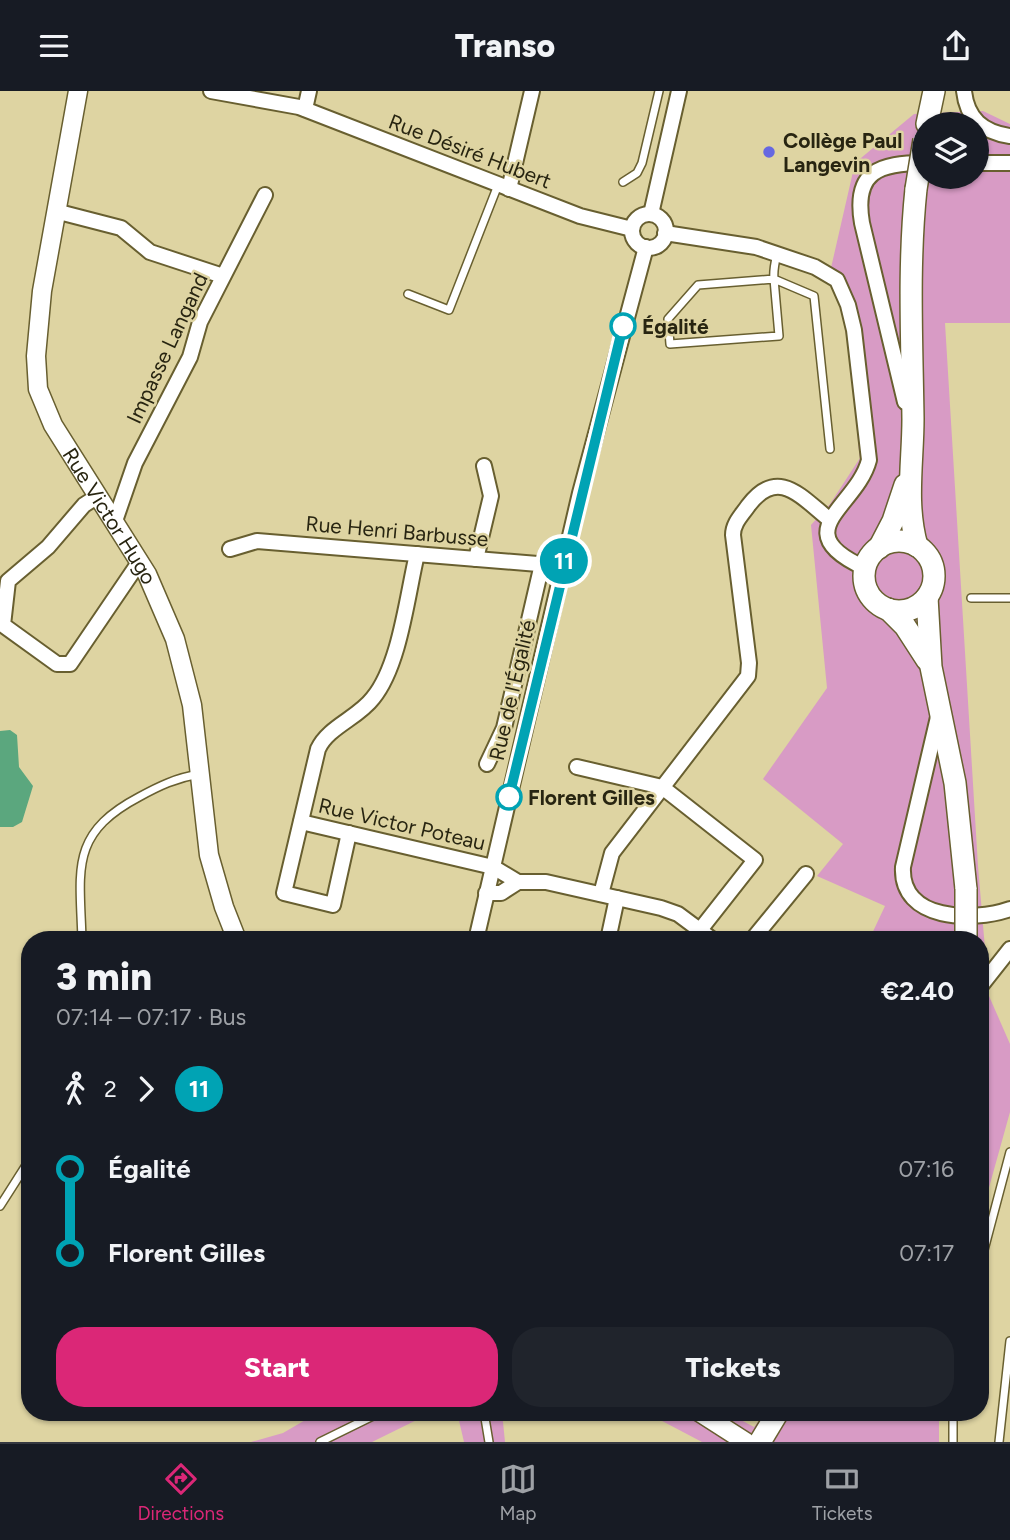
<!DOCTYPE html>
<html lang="en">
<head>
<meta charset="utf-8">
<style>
	body { margin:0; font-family:Figtree,sans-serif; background:#20242c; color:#f1f3f6; height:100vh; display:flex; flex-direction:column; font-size:26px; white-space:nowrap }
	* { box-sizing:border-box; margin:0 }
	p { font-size:23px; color:#9ea1a6 }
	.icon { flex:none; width:38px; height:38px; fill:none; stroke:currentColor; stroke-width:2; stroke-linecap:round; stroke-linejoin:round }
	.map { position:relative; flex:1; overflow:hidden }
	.side { position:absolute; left:21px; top:840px; width:968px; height:490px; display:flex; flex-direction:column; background:#171b24; border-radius:28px; box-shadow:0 2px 5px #0004 }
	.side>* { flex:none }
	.badge { padding:0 14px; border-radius:23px; font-size:24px; line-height:46px }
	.buttons { position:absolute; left:912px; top:21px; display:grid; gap:14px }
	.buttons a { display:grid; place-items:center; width:77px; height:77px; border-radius:50%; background:#171b24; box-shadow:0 2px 5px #0004; font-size:35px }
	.map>.badge { position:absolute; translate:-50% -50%; box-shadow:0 0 0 4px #fff }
	.legs { display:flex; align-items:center; gap:10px; height:77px; padding:0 35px; font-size:23px }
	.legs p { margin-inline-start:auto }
	.overview { display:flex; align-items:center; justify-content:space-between; height:119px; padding:0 35px }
	h1 { font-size:38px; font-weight:800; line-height:52px }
	.cta { display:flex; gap:14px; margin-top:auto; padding:14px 35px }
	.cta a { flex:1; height:80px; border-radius:28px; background:#db2777; color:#fff; font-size:28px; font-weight:800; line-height:80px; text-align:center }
	.cta a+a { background:#20242c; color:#f1f3f6 }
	ul { padding:0 35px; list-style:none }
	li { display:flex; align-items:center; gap:24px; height:84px; font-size:26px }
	li i { display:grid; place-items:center; width:10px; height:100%; margin:0 9px; background:currentColor }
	li i::after { content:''; width:18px; height:18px; margin:-9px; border:5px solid; border-radius:50%; background:#171b24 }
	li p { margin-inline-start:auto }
	li:first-child i { background:linear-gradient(#0000 50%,currentColor 0) }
	li:last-child i { background:linear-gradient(currentColor 50%,#0000 0) }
	header { display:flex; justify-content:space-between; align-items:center; height:91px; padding:0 35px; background:#171b24; font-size:32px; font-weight:800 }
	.menu { display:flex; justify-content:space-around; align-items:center; height:98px; border-top:2px solid #363941; background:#171b24; font-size:19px; color:#9ea1a6 }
	.menu a { display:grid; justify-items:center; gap:4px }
	.menu .on { color:#db2777 }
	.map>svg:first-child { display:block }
	.green { fill:#d89bc5; fill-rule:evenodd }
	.water { fill:#5ba77e }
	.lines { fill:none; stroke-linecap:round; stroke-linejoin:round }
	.service-casing { stroke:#685f30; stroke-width:10 }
	.minor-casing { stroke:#685f30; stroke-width:18 }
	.tertiary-casing { stroke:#685f30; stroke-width:21 }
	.secondary-casing { stroke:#685f30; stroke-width:24 }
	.service { stroke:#fff; stroke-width:7 }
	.minor { stroke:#fff; stroke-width:14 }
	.tertiary { stroke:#fff; stroke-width:18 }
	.secondary { stroke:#fff; stroke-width:21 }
	.secondary-bridge-casing { stroke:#685f30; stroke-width:24; stroke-linecap:butt }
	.secondary-bridge { stroke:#fff; stroke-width:21 }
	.line-1-casing { stroke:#fff; stroke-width:16 }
	.line-1 { stroke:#00a3b4; stroke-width:10 }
	.poi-dot { fill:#6668e1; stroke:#ded4a2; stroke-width:2.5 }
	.stop-1-dot { fill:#fff; stroke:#00a3b4; stroke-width:3.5 }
	.labels { text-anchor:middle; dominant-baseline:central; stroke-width:5; stroke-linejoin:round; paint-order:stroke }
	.poi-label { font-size:21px; font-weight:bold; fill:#282511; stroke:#ded4a2; text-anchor:start }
	.street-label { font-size:21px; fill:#282511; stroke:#ded4a2 }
	.stop-label { font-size:21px; font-weight:bold; fill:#282511; stroke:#ded4a2; text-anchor:start }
</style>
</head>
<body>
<header><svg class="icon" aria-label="menu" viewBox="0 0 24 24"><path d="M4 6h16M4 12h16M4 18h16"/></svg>Transo<svg class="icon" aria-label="share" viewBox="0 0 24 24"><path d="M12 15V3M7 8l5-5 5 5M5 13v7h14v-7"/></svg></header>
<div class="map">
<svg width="1010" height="1351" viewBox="0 0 1010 1351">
	<rect width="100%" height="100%" fill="#ded4a2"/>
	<g class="green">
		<path d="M 983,20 L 1010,33 L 1010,232 L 945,232 L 978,775 L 989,905 L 1010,953 L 1010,1021 L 980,1129 L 980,849 L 869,849 L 885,815 L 817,785 L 843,753 L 763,688 L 827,597 L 811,434 L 830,413 L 860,367 C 855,325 851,220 828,190 L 855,72 L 914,23 ZM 924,33 L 976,33 L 976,86 L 924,86 Z"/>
		<polygon points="319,1321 433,1321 372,1351 251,1351 283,1342"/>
		<polygon points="457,1321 502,1321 505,1351 464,1351"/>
		<polygon points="645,1321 726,1321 754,1336 766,1321 939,1321 939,1351 702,1351"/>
	</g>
	<polygon class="water" points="10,639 17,644 19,676 33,695 22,731 13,736 0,736 0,640"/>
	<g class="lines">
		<defs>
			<g id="service">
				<polyline points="623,91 637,82 642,72 659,0"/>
				<path d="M 777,163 C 775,171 773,179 774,188 L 779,245 L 670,253 L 668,228 L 698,194 L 774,188 L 814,205 L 830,358"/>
				<polyline points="408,203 449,219 498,94"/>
				<polyline points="971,507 1010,507"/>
				<path d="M 82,849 C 80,779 69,743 139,706 C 159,695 176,687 199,683"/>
				<polyline points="0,1115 30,1068"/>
				<polyline points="980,1174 1010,1061"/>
				<polyline points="484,1321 489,1351"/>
				<polyline points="953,1321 953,1351"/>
				<polyline points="320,1351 381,1321"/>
				<polyline points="999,1351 1010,1250"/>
			</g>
			<g id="minor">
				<polyline points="211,0 299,16 580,125 632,138"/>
				<path d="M 964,0 C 967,28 983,41 1010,45"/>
				<polyline points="305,18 309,0"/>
				<polyline points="976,72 1010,72"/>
				<polyline points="509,98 532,0"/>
				<polyline points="59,121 121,137 150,161 223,185"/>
				<polyline points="651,123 679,0"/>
				<circle cx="649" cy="140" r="17"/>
				<path d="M 665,142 L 756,156 L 815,176 L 837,189 L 848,214 L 854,239 L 869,369 C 857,416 784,440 865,477"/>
				<path d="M 905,311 L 862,132 C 853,80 880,72 924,72"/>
				<polyline points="98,405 84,414 48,456 8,490 3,534 57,573 70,573 140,470"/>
				<polyline points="115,430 135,372 190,266 200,231 265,104"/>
				<polyline points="230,458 257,450 562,475"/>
				<polyline points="476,468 491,405 484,375"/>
				<path d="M 938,626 L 903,776 C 900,830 973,831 1010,818"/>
				<polyline points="487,673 504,637 542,473"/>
				<polyline points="577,676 662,696 755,769 700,839"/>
				<polyline points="301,731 493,776 518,791 546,791 661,817 678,823 713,849"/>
				<path d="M 349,742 L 333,814 L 284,802 L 318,658 C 328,636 358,627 373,607 C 400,574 407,505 417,463"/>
				<polyline points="486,802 501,802 518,791"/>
				<path d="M 601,803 L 612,762 L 748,585 L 749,572 L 733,444 C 733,432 742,424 748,415 C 778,375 801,406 830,429"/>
				<polyline points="476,849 580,402 646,156"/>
				<polyline points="608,849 617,807"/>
				<polyline points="752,849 806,783"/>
				<polyline points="980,896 1010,858"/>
			</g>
			<g id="tertiary">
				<path id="s1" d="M 78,0 L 42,200 L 36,265 L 38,298 L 53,334 L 147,483 L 175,548 L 192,614 L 209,764 L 224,816 L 237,849"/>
				<polyline points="699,1321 746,1351"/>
			</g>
			<g id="secondary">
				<polyline points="927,33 934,0"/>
				<path d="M 916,98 C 908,175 912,250 913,328 C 913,370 905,413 917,455"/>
				<circle cx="899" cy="485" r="35"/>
				<polyline points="879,457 893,430 905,394"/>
				<polyline points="927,506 931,576 955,692 966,798"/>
				<polyline points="888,518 905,535 927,569"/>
				<polyline points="760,1351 778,1321"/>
			</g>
		</defs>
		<use href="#service" class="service-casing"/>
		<use href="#minor" class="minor-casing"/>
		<use href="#tertiary" class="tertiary-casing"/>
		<use href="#secondary" class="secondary-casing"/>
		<use href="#service" class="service"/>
		<use href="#minor" class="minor"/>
		<use href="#tertiary" class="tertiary"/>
		<use href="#secondary" class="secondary"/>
		<defs>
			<g id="secondary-bridge">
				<polyline points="916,98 924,49"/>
				<polyline points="966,798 966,846"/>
			</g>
		</defs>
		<use href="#secondary-bridge" class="secondary-bridge-casing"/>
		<use href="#secondary-bridge" class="secondary-bridge"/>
	</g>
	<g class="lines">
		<defs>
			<polyline id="line-1" points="509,706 623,235"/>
		</defs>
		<use href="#line-1" class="line-1-casing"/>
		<use href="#line-1" class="line-1"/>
	</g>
	<circle class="poi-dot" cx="769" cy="61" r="7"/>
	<g class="stop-1-dot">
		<circle cx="623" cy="235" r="12"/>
		<circle cx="509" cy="706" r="12"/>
	</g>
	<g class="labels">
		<g class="poi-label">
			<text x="783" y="49">Collège Paul<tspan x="783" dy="24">Langevin</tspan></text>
		</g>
		<g class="street-label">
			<text transform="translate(470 60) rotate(21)">Rue Désiré Hubert</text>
			<text transform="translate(167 257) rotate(-65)">Impasse Langand</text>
			<text stroke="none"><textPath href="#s1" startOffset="448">Rue Victor Hugo</textPath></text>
			<text transform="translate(397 440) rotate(5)">Rue Henri Barbusse</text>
			<text transform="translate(512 599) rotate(-77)">Rue de l'Égalité</text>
			<text transform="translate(402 733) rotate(13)">Rue Victor Poteau</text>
		</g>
		<g class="stop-label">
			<text x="642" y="235">Égalité</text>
			<text x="528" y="706">Florent Gilles</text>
		</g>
	</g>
</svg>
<div class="buttons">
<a><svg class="icon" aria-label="layers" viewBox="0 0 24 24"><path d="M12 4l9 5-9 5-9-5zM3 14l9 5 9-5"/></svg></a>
</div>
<b class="badge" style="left:564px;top:470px;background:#00a3b4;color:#fff">11</b>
<section class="side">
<div class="overview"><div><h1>3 min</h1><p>07:14 – 07:17 · Bus</p></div><b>€2.40</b></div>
<div class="legs"><svg class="icon" aria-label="walk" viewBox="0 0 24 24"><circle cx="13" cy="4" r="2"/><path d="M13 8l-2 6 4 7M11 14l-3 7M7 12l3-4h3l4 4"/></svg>2<svg class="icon" aria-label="forward" viewBox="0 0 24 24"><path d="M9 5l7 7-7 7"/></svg><b class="badge" style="background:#00a3b4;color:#fff">11</b></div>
<ul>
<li><i style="color:#00a3b4"></i><b>Égalité</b><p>07:16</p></li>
<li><i style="color:#00a3b4"></i><b>Florent Gilles</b><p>07:17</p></li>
</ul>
<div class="cta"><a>Start</a><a>Tickets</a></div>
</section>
</div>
<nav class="menu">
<a class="on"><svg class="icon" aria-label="directions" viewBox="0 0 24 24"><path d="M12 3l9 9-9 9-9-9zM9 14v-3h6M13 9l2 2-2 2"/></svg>Directions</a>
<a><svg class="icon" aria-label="map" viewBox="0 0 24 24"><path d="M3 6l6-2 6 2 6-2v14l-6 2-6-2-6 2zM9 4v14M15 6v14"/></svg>Map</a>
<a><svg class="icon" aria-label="tickets" viewBox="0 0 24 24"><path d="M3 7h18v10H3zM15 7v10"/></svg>Tickets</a>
</nav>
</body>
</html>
